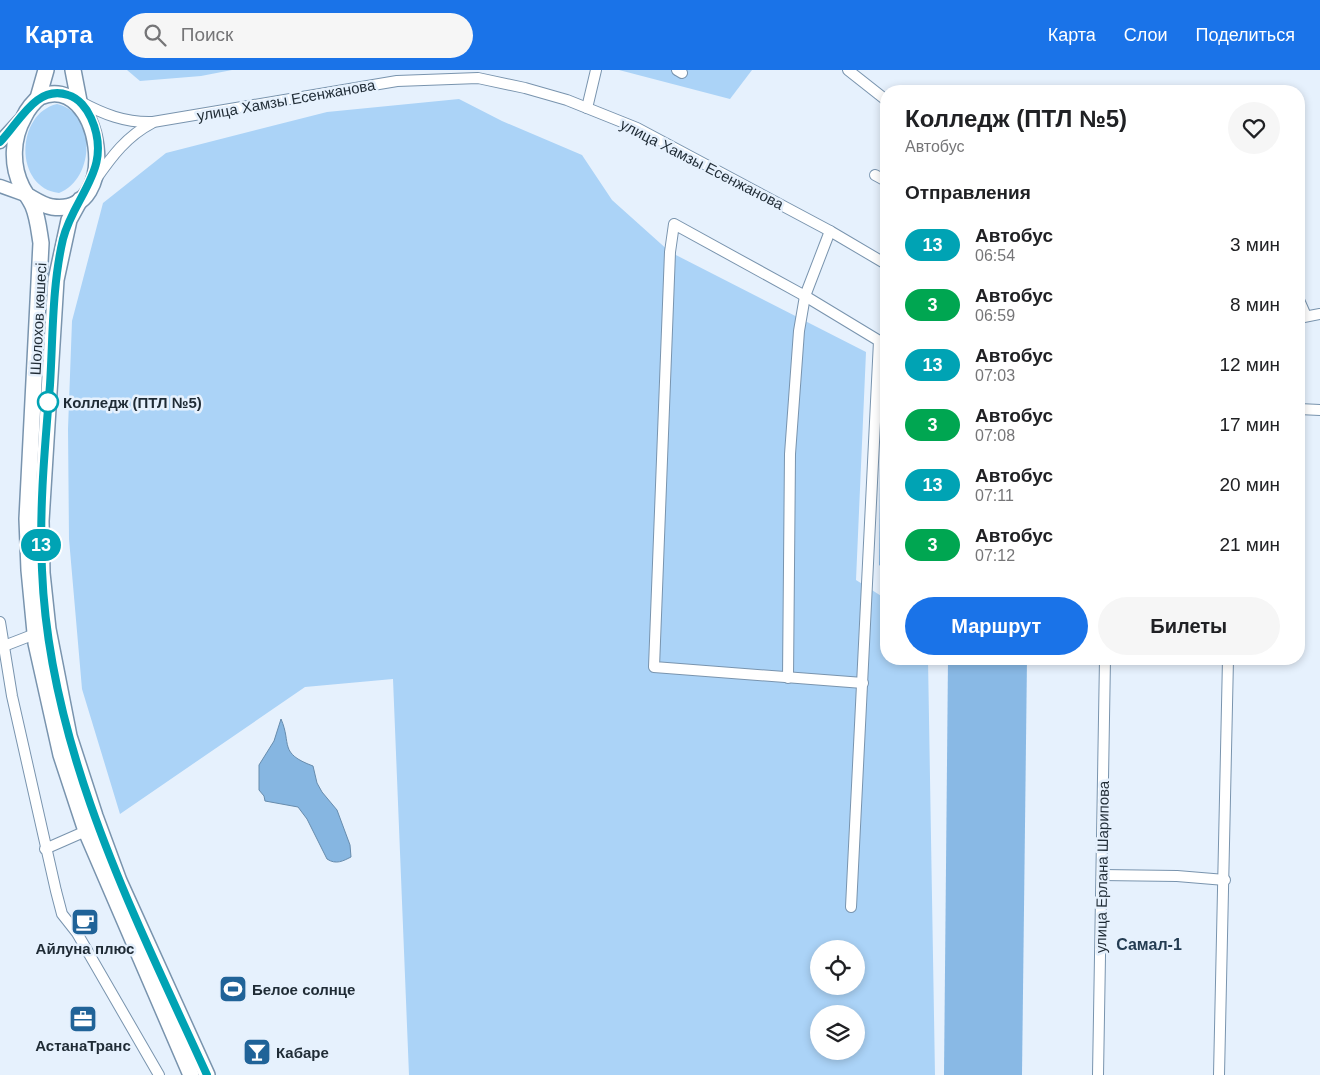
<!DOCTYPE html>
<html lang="ru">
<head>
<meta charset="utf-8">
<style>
	body { margin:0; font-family:Helvetica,sans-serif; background:#f6f6f6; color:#202124; height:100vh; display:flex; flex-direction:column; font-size:19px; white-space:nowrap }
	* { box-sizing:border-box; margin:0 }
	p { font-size:16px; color:#757577 }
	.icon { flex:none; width:28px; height:28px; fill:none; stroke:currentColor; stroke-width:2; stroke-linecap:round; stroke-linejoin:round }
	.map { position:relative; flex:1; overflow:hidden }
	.drawer { position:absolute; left:880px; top:15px; width:425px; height:580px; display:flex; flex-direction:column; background:#fff; border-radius:20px; box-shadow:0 2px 8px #0003 }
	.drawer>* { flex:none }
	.badge { padding:0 10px; border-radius:16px; font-size:18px; line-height:32px }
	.buttons { position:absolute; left:810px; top:870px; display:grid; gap:10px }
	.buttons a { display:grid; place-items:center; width:55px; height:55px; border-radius:50%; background:#fff; box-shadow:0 2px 8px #0003; font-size:25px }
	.map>.badge { position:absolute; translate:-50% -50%; box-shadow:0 0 0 2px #fff }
	h2 { padding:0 25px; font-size:19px; line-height:45px }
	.round { display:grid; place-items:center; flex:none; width:52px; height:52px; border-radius:26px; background:#f6f6f6 }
	.summary { display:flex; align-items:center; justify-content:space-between; height:85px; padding:0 25px }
	h1 { font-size:24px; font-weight:600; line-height:38px }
	.button { display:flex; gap:10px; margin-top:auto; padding:10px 25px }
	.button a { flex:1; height:58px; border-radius:30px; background:#1a73e8; color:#fff; font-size:20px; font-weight:600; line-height:58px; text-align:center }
	.button a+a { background:#f6f6f6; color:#202124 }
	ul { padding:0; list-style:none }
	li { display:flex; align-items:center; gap:15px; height:60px; padding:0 25px }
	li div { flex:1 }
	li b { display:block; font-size:19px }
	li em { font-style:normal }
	li .badge { min-width:55px; font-weight:700; text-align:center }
	header { display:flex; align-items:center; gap:30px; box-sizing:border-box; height:70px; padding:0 25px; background:#1a73e8; color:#fff }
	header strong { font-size:24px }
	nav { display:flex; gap:28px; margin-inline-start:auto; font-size:18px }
	.search { width:350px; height:45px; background:#f6f6f6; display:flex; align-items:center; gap:12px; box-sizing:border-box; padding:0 18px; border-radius:28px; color:#757577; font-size:19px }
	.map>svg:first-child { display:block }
	.green { fill:#abd3f7; fill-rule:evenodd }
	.forest { fill:#89b9e5 }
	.water { fill:#86b6e1; stroke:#678cad }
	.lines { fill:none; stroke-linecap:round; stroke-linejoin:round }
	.minor-casing { stroke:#7994ae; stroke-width:12 }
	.major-casing { stroke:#7994ae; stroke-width:15 }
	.highway-casing { stroke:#7994ae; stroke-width:18 }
	.minor { stroke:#fff; stroke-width:10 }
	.major { stroke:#fff; stroke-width:12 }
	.highway { stroke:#fff; stroke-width:15 }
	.line-casing { stroke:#fff; stroke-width:11 }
	.line { stroke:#00a3b4; stroke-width:8 }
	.stop-dot { fill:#fff; stroke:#00a3b4; stroke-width:2.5 }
	.labels { text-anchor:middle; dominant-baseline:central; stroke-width:5; stroke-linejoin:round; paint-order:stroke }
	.street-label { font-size:15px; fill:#1f2b35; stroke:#e6f1fd }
	.stop-label { font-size:15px; font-weight:bold; fill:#1f2b35; stroke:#e6f1fd; text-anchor:start }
	.poi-label { font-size:15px; font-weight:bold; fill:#1f2b35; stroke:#e6f1fd }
	.neighbourhood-label { font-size:16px; font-weight:bold; fill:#243c52; stroke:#e6f1fd }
</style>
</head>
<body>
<header>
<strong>Карта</strong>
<div class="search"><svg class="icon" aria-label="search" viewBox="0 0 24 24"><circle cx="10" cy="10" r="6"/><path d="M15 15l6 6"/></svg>Поиск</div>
<nav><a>Карта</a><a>Слои</a><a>Поделиться</a></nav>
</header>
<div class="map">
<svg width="1320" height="1005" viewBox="0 0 1320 1005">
	<rect width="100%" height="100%" fill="#e6f1fd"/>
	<g class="green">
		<polygon points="127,0 232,0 201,6 140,11"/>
		<polygon points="619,0 752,0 730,29"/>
		<path d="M 459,29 L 502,51 L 582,85 L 612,130 L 670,182 L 866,282 L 856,510 L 886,529 L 886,589 L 928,589 L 935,1005 L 409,1005 L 393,609 L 305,617 L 120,744 L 82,619 L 69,469 L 68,359 L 72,251 L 103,133 L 166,83 L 327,42 ZM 819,879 L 856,879 L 856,916 L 819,916 ZM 819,944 L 856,944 L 856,981 L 819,981 Z"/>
		<path d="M 57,34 C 97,43 95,109 59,123 C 14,118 15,44 57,34 Z"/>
	</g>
	<g class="forest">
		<polygon points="881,298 886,300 886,500 879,495"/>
		<polygon points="948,589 1027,589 1022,1005 944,1005"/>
	</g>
	<path class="water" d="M 281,649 C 292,674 278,683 313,696 L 317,713 L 322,722 L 337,740 L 350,775 L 351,787 C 343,791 336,795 327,789 L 307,749 L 298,737 L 265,731 L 264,726 L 259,720 L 259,695 L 274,671 Z"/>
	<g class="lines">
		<defs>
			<g id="minor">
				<polyline points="677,0 682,3"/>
				<polyline points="848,0 886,30"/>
				<path d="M 79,31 C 103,44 125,53 153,52 L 397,11 L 478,8 L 525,18 L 567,30 L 637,58 L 830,161 L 886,194"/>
				<polyline points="587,38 596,0"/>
				<polyline points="875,105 886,111"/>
				<path d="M 96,109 C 112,86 127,66 152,53"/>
				<polyline points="1299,230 1306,246"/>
				<polyline points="1299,248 1320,244"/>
				<polyline points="1299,339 1320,340"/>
				<polyline points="0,552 12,626 56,821 62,844 77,863 159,1005"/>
				<polyline points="4,576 35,564"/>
				<polyline points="788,608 790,384 799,261 805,226 830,161"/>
				<polyline points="863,613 654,597 670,182 674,154 805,226 886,275"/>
				<polyline points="45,779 86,761 92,762"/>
				<polyline points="1102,805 1177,806 1225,810"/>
				<polyline points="851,837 879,271"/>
				<polyline points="1098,1005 1105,589"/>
				<polyline points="1219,1005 1228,589"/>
			</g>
			<g id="major">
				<polyline points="0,72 20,50"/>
				<polyline points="0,116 28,126"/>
			</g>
			<g id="highway">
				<polyline points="73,0 79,31"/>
				<polyline points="38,28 46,0"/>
				<path d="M 28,126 C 35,130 44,136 52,137 C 124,148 101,0 40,27 C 34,31 27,40 24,47 C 12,68 11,95 22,117 C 25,123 30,129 33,136 C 38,148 39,161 41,173 L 27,449 L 29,500 L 36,573 L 61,685 L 86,761 L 191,1005"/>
				<polyline points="80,130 69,150 56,210 41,451 42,503 48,559 69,666 95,746 119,811 207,1005"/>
			</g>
		</defs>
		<use href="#minor" class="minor-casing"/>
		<use href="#major" class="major-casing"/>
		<use href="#highway" class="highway-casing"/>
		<use href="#minor" class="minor"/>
		<use href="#major" class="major"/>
		<use href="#highway" class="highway"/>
	</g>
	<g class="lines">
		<defs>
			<path id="line" d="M 0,72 C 19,53 36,14 68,25 C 79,28 87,39 91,48 C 114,99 74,125 63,169 C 52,216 53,267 50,315 C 45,376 39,438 42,500 C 49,680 134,845 207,1005"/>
		</defs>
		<use href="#line" class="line-casing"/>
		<use href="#line" class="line"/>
	</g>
	<defs>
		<symbol id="cafe-square" viewBox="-11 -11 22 22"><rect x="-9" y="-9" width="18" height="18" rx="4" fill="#206398" stroke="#e6f1fd"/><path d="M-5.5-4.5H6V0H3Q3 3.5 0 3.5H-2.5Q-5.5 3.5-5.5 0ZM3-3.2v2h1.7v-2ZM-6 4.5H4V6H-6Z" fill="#fff"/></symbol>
		<symbol id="stadium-square" viewBox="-11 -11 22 22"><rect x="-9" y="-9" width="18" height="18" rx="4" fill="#206398" stroke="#e6f1fd"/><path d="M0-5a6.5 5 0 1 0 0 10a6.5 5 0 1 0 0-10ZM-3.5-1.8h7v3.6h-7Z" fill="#fff"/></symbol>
		<symbol id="office-square" viewBox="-11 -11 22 22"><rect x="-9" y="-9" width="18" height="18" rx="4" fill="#206398" stroke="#e6f1fd"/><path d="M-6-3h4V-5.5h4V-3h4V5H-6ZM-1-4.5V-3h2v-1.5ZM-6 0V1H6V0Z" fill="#fff"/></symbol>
		<symbol id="bar-square" viewBox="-11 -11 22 22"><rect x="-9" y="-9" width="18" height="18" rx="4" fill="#206398" stroke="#e6f1fd"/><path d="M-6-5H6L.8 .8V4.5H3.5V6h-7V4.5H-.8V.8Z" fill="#fff"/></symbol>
	</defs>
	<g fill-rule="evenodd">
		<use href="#cafe-square" x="69" y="836" width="32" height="32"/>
		<use href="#stadium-square" x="217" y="903" width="32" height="32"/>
		<use href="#office-square" x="67" y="933" width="32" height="32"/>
		<use href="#bar-square" x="241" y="966" width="32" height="32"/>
	</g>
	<circle class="stop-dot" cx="48" cy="332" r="10"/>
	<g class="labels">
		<g class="street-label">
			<text transform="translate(286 30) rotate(-10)">улица Хамзы Есенжанова</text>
			<text transform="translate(702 94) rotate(27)">улица Хамзы Есенжанова</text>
			<text transform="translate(38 249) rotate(-87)">Шолохов көшесі</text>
			<text transform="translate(1102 797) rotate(-89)">улица Ерлана Шарипова</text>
		</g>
		<g class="stop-label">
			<text x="63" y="332">Колледж (ПТЛ №5)</text>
		</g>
		<g class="poi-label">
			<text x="85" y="878">Айлуна плюс</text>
			<text x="252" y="919" text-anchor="start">Белое солнце</text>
			<text x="83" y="975">АстанаТранс</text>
			<text x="276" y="982" text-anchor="start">Кабаре</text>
		</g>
		<g class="neighbourhood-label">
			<text x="1149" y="874">Самал-1</text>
		</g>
	</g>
</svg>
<div class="buttons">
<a><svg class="icon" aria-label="locate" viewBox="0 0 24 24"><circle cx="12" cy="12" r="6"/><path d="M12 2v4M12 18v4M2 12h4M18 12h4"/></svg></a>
<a><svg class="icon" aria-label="layers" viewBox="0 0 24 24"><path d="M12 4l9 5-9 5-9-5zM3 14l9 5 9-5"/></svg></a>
</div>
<b class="badge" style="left:41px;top:475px;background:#00a3b4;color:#fff">13</b>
<section class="drawer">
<div class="summary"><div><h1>Колледж (ПТЛ №5)</h1><p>Автобус</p></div><a class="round"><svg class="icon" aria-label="heart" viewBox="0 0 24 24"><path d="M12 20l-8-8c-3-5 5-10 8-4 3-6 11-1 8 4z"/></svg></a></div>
<h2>Отправления</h2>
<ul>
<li><span class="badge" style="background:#00a3b4;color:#fff">13</span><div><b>Автобус</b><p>06:54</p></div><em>3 мин</em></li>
<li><span class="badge" style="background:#00a651;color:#fff">3</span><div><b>Автобус</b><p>06:59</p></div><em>8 мин</em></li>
<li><span class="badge" style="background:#00a3b4;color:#fff">13</span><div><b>Автобус</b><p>07:03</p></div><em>12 мин</em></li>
<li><span class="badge" style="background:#00a651;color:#fff">3</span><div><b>Автобус</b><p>07:08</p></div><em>17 мин</em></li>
<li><span class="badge" style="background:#00a3b4;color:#fff">13</span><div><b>Автобус</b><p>07:11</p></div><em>20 мин</em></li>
<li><span class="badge" style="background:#00a651;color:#fff">3</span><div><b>Автобус</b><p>07:12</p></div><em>21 мин</em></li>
</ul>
<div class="button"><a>Маршрут</a><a>Билеты</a></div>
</section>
</div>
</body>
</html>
